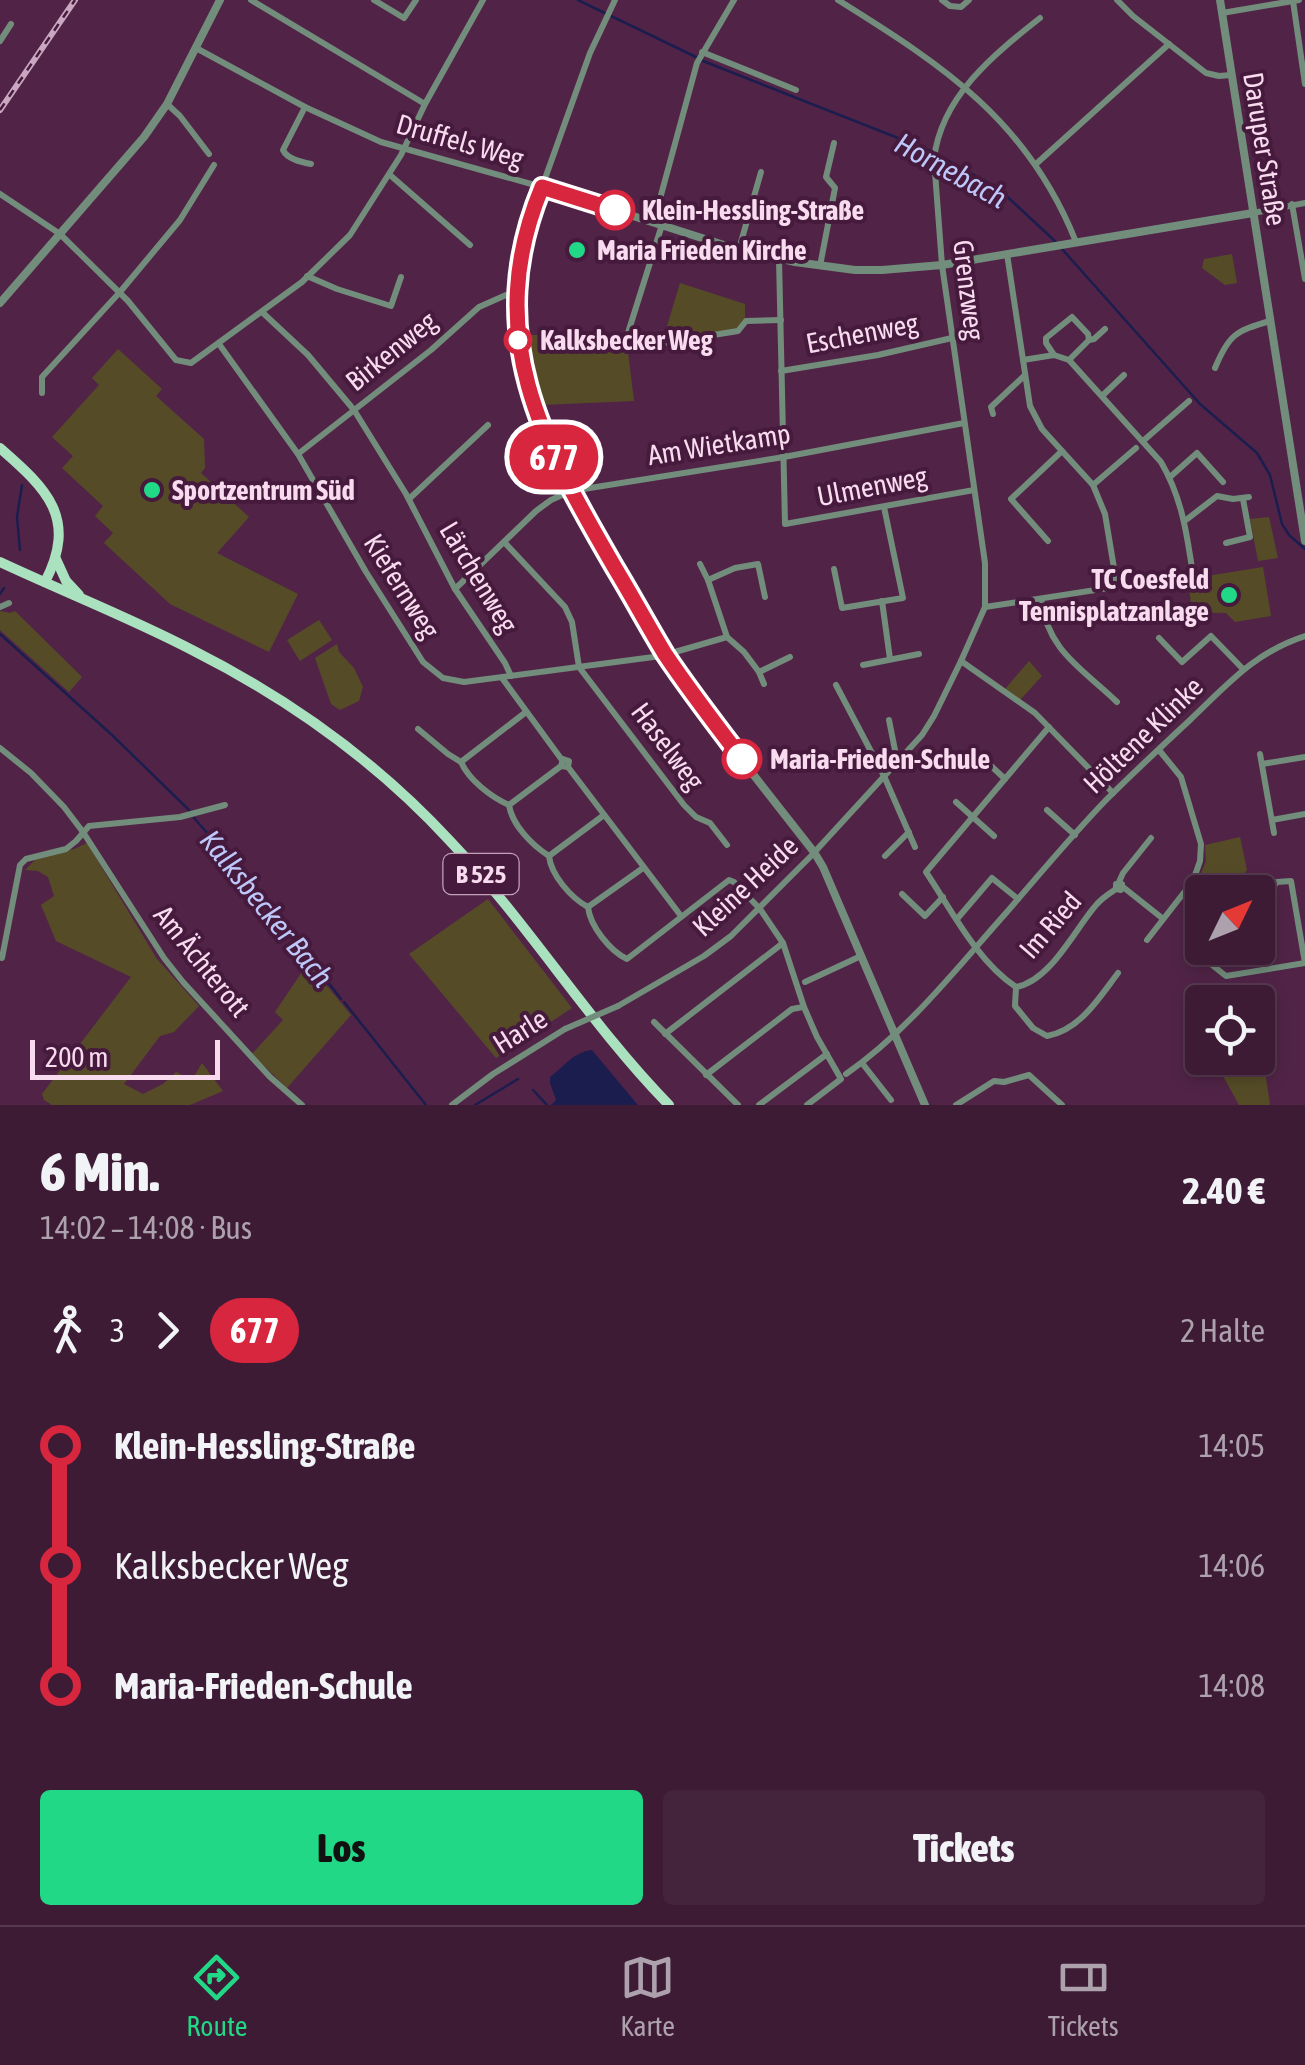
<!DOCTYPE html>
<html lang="de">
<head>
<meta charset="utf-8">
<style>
	body { margin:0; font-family:"Asap Condensed",sans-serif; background:#44243d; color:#f1f3f6; height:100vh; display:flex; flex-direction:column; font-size:38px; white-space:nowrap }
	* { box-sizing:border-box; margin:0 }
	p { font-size:32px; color:#ada1ad }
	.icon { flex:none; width:55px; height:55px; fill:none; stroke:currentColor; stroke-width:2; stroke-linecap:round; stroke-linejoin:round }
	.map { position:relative; height:1105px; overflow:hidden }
	.drawer { display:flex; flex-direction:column; background:#3d1b35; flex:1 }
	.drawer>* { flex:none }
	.badge { padding:0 20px; border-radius:32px; font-size:35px; line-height:65px }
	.needle { width:65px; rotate:47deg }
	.buttons { position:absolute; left:1185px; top:875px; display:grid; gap:20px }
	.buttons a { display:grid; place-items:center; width:90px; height:90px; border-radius:10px; background:#3d1b35; box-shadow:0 5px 15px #0003,0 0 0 2px #563950; font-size:50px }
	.scale { position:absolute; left:30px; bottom:25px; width:190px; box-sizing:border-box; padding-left:10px; border:5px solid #f8dbef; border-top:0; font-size:28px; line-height:35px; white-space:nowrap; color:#f8dbef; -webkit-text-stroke:8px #461a3c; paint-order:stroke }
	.map>.badge { position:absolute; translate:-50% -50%; box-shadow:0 0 0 5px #fff }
	.legs { display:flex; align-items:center; gap:15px; height:110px; padding:0 40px; font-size:32px }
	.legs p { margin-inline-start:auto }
	.overview { display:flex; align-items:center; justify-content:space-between; height:170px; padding:0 40px }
	h1 { font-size:55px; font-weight:800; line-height:75px }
	.primary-button { display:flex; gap:20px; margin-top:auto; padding:20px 40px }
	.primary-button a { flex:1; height:115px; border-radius:10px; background:#21d887; color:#111; font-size:40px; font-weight:800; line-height:115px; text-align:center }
	.primary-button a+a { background:#44243d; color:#f1f3f6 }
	ul { padding:0 40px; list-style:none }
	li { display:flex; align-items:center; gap:35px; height:120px; font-size:38px }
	li i { display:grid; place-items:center; width:15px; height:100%; margin:0 12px; background:currentColor }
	li i::after { content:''; width:25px; height:25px; margin:-12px; border:8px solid; border-radius:50%; background:#3d1b35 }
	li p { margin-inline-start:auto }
	li:first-child i { background:linear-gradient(#0000 50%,currentColor 0) }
	li:last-child i { background:linear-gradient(currentColor 50%,#0000 0) }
	.menu { display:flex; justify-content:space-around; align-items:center; height:140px; border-top:2px solid #563950; background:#3d1b35; font-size:28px; color:#ada1ad }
	.menu a { display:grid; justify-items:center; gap:5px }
	.menu .on { color:#21d887 }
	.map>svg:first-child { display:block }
	.green { fill:#554c27 }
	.water { fill:#1c1d4f }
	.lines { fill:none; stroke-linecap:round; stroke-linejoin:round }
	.stream { stroke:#1c1d4f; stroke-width:2.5 }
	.minor { stroke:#728d7b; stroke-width:6 }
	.tertiary { stroke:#728d7b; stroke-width:8 }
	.primary { stroke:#aae2bf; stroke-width:10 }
	.rail-casing { stroke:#c9a7c0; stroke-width:6 }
	.rail { stroke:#461a3c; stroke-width:2.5; stroke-dasharray:8; stroke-linecap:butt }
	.minor-bridge { stroke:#728d7b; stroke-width:6 }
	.line-1-casing { stroke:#fff; stroke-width:22 }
	.line-1 { stroke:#d7263d; stroke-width:15 }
	.stop-1-dot { fill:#fff; stroke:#d7263d; stroke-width:5 }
	.poi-dot { fill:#21d887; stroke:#461a3c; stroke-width:4 }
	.labels { text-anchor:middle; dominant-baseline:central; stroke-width:8; stroke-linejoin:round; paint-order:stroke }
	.shield { fill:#461a3c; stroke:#c3a1b9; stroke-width:2.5 }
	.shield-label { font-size:25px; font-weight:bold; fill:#f8dbef }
	.street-label { font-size:28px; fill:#f8dbef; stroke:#461a3c }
	.stop-label { font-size:28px; font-weight:bold; fill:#f8dbef; stroke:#461a3c; text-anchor:start }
	.poi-label { font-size:28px; font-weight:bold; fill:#f8dbef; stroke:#461a3c; text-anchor:start }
	.water-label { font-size:30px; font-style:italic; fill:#bec7f9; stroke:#461a3c }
</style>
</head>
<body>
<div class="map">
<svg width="1305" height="1105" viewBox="0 0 1305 1105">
	<rect width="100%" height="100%" fill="#512447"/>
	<g class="green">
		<polygon points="1232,254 1237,283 1225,285 1202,268 1204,259"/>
		<polygon points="680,283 745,304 745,321 738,330 662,343"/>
		<polygon points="527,335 564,335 627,344 634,401 541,405"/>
		<polygon points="118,349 162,389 156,396 204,439 205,468 201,473 249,517 217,553 298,594 269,652 170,604 104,543 113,533 95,516 103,506 62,468 73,456 52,437 99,385 92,378"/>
		<polygon points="1269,517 1278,558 1258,561 1250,519"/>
		<polygon points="1263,567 1271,616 1235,622 1226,613 1192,612 1188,579"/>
		<polygon points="0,611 10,613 15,611 82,677 69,692 0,630"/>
		<polygon points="319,620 332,640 300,661 287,640"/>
		<polygon points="337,644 339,652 354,668 363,687 359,701 340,710 331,704 315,658"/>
		<polygon points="1029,661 1042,676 1020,700 1005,689"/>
		<polygon points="1240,837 1247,870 1228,892 1212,892 1198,881 1206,861 1205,845"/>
		<polygon points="87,843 157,959 199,1006 174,1032 160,1036 124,1084 143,1094 163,1084 176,1072 192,1080 202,1063 223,1091 190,1105 52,1105 44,1100 42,1094 131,977 56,941 41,905 54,896 48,877 38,871 25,870 39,856 74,849"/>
		<polygon points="488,899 572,1008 496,1058 409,954"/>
		<polygon points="308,963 351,1015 287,1088 252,1054 283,1020 275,1012"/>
		<polygon points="1258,1023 1270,1105 1239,1105 1213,1058 1258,1058"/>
	</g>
	<path class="water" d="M 592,1050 L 638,1105 L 551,1105 L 556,1100 L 550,1083 L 550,1077 C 564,1067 573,1052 592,1050 Z"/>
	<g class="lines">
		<g class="stream">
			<polyline points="578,0 696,57"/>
			<polyline points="703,61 931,151 999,189 1057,243"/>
			<polyline points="1062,249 1200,404 1257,453 1270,475 1282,524 1289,535 1305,549"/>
			<polyline points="20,550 17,517 22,485"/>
			<polyline points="0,594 4,588"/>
			<polyline points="0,634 112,735 189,810"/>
			<polyline points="194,818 249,880 341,999"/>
			<polyline points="344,1002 426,1105"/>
			<polyline points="533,1090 547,1105"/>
			<polyline points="475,1105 518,1079"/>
		</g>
		<g class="minor">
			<polyline points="251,0 425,104"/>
			<polyline points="374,0 404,18 416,0"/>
			<polyline points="734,0 697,63 655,217 661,228 627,336 629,343 633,348 738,331 746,321 781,320"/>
			<path d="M 838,0 C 944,66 1028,121 1076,242"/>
			<polyline points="942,0 950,6 961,7 969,0"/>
			<polyline points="1117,0 1133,16 1206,73 1219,76 1231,75"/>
			<polyline points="1293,1 1305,84"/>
			<polyline points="1222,13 1299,0"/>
			<polyline points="0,41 11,24"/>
			<polyline points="196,48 305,107 381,142 542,187 590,53 615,0"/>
			<polyline points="702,52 796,90"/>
			<polyline points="167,104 180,116 209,154"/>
			<path d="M 305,107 L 283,150 C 287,159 301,162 311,164"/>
			<polyline points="1036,164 1169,44"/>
			<polyline points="390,175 470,245"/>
			<polyline points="0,194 60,234 128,301 176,360 191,363 302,282 350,235 401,155 425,104 483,0"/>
			<polyline points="1292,204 1305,279"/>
			<polyline points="1253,213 1305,203"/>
			<polyline points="739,249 761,172"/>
			<polyline points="1007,254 1030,406 1042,429 1093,485 1105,514 1117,586"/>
			<polyline points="779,259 785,524 974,490"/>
			<polyline points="820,266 835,188 826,177 834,143"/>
			<polyline points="307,276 337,289 391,306 401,277"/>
			<polyline points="262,312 308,355 354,410 406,494 455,589 505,663 511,676"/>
			<polyline points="1089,340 1094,339 1105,329"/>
			<polyline points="219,344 298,454 366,572 423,662 443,678 464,682 661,656 727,637"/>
			<polyline points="1054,355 1046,343 1046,338 1072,317 1088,334 1089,340 1069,360"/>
			<path d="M 1215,368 C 1229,334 1236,331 1270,321"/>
			<polyline points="781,371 878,355 952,338"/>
			<polyline points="42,393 42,377 120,292 180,220 214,165"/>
			<polyline points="1102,396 1124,375"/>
			<polyline points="993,414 991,407 1024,376"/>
			<polyline points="1143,441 1189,401"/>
			<polyline points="298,454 431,350 479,307 506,295 517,295"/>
			<polyline points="1170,477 1197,453 1223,482"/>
			<polyline points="1093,485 1136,448"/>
			<polyline points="409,499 488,425"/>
			<polyline points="1186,520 1217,496 1233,499 1249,497"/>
			<polyline points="1048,541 1011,499 1062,451"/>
			<polyline points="505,543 565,607 572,622 579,667 684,805 696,817 710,823 727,845"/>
			<polyline points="1226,543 1250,537 1243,499"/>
			<polyline points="700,564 708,580 727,637 744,652 759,672 764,684"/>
			<polyline points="834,569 842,608 903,598 884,507"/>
			<polyline points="708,580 735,568 758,564 765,597"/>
			<polyline points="455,589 536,511 551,500 571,491 784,457 964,423"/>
			<path d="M 1041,599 C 1048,652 1082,668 1117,702"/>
			<polyline points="882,601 890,659"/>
			<polyline points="0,607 9,603"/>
			<path d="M 985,607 L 1193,575 C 1187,534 1182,498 1161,462 L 1069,360 L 1054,355 L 1023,360"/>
			<polyline points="1159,638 1182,662 1211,636 1243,669"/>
			<polyline points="961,661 1035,713 1113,793"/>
			<polyline points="863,665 919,654"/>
			<polyline points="759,672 790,657"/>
			<polyline points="502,678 562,760"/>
			<polyline points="836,685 884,776 915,847"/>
			<polyline points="889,720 897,760"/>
			<path d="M 1049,727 L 926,872 C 952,911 977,961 1016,987 L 1015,1006 L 1033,1028 L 1047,1036 C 1080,1030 1099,998 1118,973"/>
			<polyline points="418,729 448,754 461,762"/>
			<polyline points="0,748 31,773 64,807 83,832 164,958 183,982 270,1077 302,1105"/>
			<polyline points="1260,754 1274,833"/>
			<polyline points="988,763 1005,779"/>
			<polyline points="1262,764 1305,757"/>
			<polyline points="568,767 681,916"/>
			<polyline points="956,802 994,836"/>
			<path d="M 509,805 C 491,797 469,780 461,762 L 526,712"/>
			<polyline points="1047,810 1075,835"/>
			<path d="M 604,815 L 549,856 C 551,875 571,898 588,907 C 590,926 610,951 627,959 L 729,880 L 734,882 L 760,909 L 783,943 L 804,1007 L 817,1037 L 841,1079 L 807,1105"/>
			<polyline points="1272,820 1305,814"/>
			<path d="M 549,856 C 532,845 512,825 509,805 L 561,766 L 563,759 L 569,761 L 568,767 L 561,766"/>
			<polyline points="885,856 909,832"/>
			<polyline points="1119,882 1123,873 1151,838"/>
			<polyline points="1123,887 1162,918"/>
			<polyline points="902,894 925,916 943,897"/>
			<polyline points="1258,906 1277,882 1291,881 1305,963"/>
			<polyline points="588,907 643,868"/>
			<polyline points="957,919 992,878 1018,899"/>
			<polyline points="1147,940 1193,881 1200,861 1201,844 1181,777 1159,750"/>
			<polyline points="1221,948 1210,959 1212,965 1226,976 1305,963"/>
			<polyline points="2,958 20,865 26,859 66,849 76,841 89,826 180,817 225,805"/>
			<polyline points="805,982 861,956"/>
			<path d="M 1016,987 C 1051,981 1076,927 1097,904 C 1102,898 1110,893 1116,889 L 1121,890 L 1122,884 L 1116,884 L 1116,889"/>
			<path d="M 618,1006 L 704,956 L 731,936 L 811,856 L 922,735 L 934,716 L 961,661 L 985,607 L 985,563 L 942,265 L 934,159 C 941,97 993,55 1040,18"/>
			<polyline points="654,1022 738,1105"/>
			<polyline points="665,1034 783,943"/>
			<polyline points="862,1063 891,1100"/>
			<path d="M 846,1074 C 908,1031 956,969 1006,913 C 1039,875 1072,835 1107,799 C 1134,772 1162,746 1190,720 C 1227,685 1255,652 1305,636"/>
			<polyline points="706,1075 792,1009 803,1007"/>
			<polyline points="452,1105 493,1074 565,1029"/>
			<polyline points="759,1105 827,1054"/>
			<polyline points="956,1105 994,1081 1004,1082 1029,1075 1062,1105"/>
		</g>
		<g class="tertiary">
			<polyline points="1220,0 1305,541"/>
			<polyline points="0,303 144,137 167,104 220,0"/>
			<path d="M 925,1105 L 823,867 L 814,852 C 764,788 712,724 667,657 C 645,623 626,586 605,551 C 566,483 525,413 517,333 C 512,284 527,237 540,191 L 542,187 L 727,246 L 795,262 L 855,270 L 882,270 L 942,265 L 1253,213"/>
		</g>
		<g class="primary">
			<path d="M 0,448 C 47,489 78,518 45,582"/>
			<polyline points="56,559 66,581 79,595"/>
			<path d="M 0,562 C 64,592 131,618 194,651 C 289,699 378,763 450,841 C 529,924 589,1023 669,1105"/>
		</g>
		<defs>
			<polyline id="rail" points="0,110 75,0"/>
		</defs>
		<use href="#rail" class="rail-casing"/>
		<use href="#rail" class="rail"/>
		<polyline class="minor-bridge" points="565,1029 618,1006"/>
	</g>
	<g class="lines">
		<defs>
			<path id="line-1" d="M 615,210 L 542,187 C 481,334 542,442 615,568 C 632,596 648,626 665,654 C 689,690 716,725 742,759"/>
		</defs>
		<use href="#line-1" class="line-1-casing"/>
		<use href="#line-1" class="line-1"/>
	</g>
	<g class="stop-1-dot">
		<circle cx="615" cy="210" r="18"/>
		<circle cx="518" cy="340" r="12"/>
		<circle cx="742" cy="759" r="18"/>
	</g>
	<g class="poi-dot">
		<circle cx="577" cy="250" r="10"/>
		<circle cx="152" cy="490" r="10"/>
		<circle cx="1229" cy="595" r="10"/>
	</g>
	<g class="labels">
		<rect class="shield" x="443.5" y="854" width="75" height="40" rx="8"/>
		<g class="shield-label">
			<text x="481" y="874">B 525</text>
		</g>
		<g class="street-label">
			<text transform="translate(460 141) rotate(16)">Druffels Weg</text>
			<text transform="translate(1265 149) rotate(81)">Daruper Straße</text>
			<text transform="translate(969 290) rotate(83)">Grenzweg</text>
			<text transform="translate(862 333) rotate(-11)">Eschenweg</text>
			<text transform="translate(391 351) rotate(-39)">Birkenweg</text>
			<text transform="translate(719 444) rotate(-9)">Am Wietkamp</text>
			<text transform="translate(872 486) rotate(-11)">Ulmenweg</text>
			<text transform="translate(479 577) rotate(59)">Lärchenweg</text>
			<text transform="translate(402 586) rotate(58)">Kiefernweg</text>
			<text transform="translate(1143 735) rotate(-44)">Höltene Klinke</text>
			<text transform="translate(668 746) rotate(53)">Haselweg</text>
			<text transform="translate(745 886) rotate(-43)">Kleine Heide</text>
			<text transform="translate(1050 925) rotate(-49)">Im Ried</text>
			<text transform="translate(202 961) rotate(51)">Am Ächterott</text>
			<text transform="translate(520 1031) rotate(-32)">Harle</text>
		</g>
		<g class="stop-label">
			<text x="642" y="210">Klein-Hessling-Straße</text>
			<text x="540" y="340">Kalksbecker Weg</text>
			<text x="770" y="759">Maria-Frieden-Schule</text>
		</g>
		<g class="poi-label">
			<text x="597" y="250">Maria Frieden Kirche</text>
			<text x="172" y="490">Sportzentrum Süd</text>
			<text x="1209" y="579" text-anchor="end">TC Coesfeld<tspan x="1209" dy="32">Tennisplatzanlage</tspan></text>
		</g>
		<g class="water-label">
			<text transform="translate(951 170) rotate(29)">Hornebach</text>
			<text transform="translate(267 908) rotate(51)">Kalksbecker Bach</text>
		</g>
	</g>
</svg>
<div class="buttons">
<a><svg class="needle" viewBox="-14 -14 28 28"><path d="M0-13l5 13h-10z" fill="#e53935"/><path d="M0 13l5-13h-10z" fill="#ada1ad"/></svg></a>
<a><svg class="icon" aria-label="locate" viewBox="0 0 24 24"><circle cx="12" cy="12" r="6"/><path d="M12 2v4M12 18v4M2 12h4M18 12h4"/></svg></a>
</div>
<div class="scale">200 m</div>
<b class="badge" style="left:554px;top:457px;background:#d7263d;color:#fff">677</b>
</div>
<section class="drawer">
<div class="overview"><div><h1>6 Min.</h1><p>14:02 – 14:08 · Bus</p></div><b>2.40 €</b></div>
<div class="legs"><svg class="icon" aria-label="walk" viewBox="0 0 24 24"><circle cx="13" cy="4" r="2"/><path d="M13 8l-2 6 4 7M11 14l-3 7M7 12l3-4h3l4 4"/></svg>3<svg class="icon" aria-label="forward" viewBox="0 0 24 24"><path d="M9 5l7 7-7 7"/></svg><b class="badge" style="background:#d7263d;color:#fff">677</b><p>2 Halte</p></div>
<ul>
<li><i style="color:#d7263d"></i><b>Klein-Hessling-Straße</b><p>14:05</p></li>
<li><i style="color:#d7263d"></i><span>Kalksbecker Weg</span><p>14:06</p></li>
<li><i style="color:#d7263d"></i><b>Maria-Frieden-Schule</b><p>14:08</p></li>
</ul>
<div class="primary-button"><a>Los</a><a>Tickets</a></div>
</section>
<nav class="menu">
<a class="on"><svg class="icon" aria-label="directions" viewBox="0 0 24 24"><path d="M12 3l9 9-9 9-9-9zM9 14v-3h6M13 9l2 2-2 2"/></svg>Route</a>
<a><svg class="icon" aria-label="map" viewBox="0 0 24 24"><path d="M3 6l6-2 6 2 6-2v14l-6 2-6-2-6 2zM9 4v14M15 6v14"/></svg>Karte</a>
<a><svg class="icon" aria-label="tickets" viewBox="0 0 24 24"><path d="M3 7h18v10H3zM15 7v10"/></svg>Tickets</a>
</nav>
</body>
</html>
